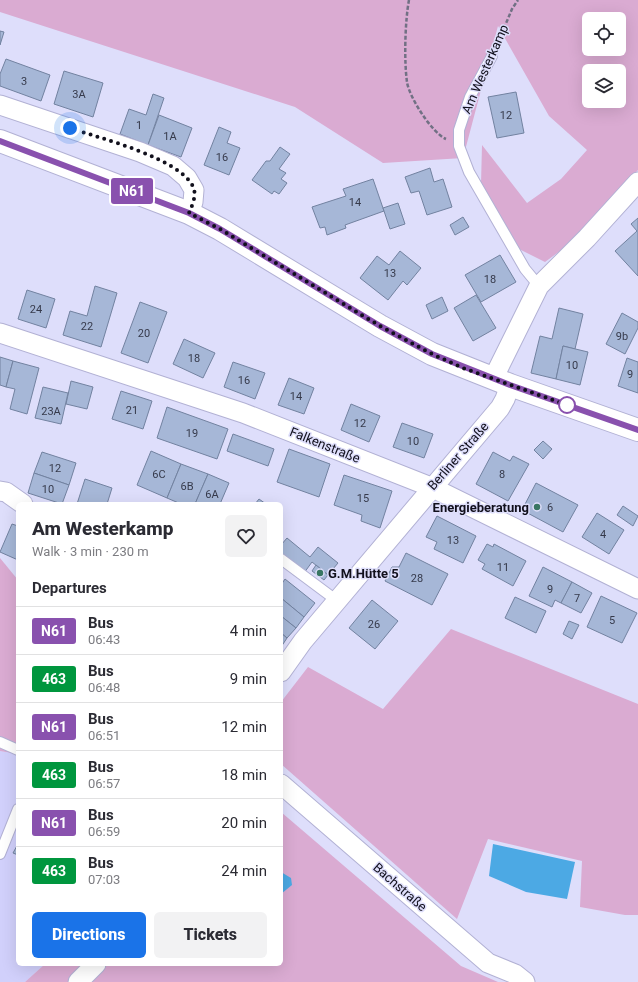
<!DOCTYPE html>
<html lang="en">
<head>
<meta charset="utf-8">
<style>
	body { margin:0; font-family:Roboto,sans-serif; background:#f2f2f3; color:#2b2b33; height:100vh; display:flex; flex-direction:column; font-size:15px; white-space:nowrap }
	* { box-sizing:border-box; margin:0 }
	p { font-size:13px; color:#7c7c81 }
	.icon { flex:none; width:22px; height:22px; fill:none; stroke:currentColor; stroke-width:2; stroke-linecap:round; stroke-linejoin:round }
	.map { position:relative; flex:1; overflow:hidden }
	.details { position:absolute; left:16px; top:502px; width:267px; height:464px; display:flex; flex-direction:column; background:#fff; border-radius:6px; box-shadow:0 4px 16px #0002 }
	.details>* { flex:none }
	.badge { padding:0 8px; border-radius:3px; font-size:14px; line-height:26px }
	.tools { position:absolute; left:582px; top:12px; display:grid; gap:8px }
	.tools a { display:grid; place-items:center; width:44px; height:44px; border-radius:6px; background:#fff; box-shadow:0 4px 16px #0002; font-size:20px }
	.you { position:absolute; width:20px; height:20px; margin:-10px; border:3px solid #fff; border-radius:50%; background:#1a73e8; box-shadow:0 0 0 6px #1a73e833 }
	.map>.badge { position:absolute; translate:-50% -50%; box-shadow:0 0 0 2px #fff }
	h2 { padding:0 16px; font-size:15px; line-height:36px }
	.round { display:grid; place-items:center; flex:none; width:42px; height:42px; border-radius:6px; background:#f2f2f3 }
	.head { display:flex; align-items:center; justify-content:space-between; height:68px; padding:0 16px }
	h1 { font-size:19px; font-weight:800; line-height:30px }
	.primary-button { display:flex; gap:8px; margin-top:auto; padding:8px 16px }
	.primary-button a { flex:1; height:46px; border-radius:6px; background:#1a73e8; color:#fff; font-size:16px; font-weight:800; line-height:46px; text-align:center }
	.primary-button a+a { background:#f2f2f3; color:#2b2b33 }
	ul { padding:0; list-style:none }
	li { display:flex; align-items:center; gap:12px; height:48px; padding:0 16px; border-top:1px solid #e1e1e2 }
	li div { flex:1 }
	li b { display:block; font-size:15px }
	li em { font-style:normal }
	li .badge { min-width:44px; font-weight:700; text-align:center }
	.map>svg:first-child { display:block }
	.built { fill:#d1d0fb }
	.green { fill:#daabd2; fill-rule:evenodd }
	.water { fill:#4ca9e4 }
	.building { fill:#a6b7d7; stroke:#7282a0 }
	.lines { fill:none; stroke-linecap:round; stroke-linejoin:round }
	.service-casing { stroke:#b2b1d4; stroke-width:12 }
	.minor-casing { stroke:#b2b1d4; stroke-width:21 }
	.secondary-casing { stroke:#b2b1d4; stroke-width:24 }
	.path { stroke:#717084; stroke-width:2.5; stroke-dasharray:4 2; stroke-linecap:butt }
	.service { stroke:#fff; stroke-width:10 }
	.minor { stroke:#fff; stroke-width:19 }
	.secondary { stroke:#fff; stroke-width:22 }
	.line-casing { stroke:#fff; stroke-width:9 }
	.line { stroke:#8951ae; stroke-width:6 }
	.walk { stroke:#11101c; stroke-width:4; stroke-dasharray:0 7.2 }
	.stop-dot { fill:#fff; stroke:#8951ae; stroke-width:2 }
	.poi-dot { fill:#387662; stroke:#dedefb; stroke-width:1.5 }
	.labels { text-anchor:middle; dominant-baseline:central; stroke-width:3; stroke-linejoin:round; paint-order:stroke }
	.number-label { font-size:11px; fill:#363a4b }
	.street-label { font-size:13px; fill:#11101c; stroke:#dedefb }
	.poi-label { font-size:13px; font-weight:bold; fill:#11101c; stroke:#dedefb; text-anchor:end }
</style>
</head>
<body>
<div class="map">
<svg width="638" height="982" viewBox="0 0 638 982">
	<rect width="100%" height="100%" fill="#dedefb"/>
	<polygon class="built" points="0,751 18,754 18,964 45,964 25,982 0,982"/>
	<g class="green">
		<path d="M 0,0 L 638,0 L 638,170 L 575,240 L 545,262 L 515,247 L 481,184 L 482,145 L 527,203 L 561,179 L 587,150 L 549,116 L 498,26 L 463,158 L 383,163 L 295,107 L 0,12 ZM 589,19 L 619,19 L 619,49 L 589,49 ZM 589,71 L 619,71 L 619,101 L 589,101 Z"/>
		<polygon points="0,558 18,580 18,754 0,751"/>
		<polygon points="451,629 638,704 638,915 625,915 580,907 582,861 488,839 457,919 281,764 281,702 308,667 383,709"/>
		<polygon points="281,812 461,966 498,982 25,982 45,964 281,964"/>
	</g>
	<g class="water">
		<polygon points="493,844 575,862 567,899 526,892 489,876"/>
		<polygon points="281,872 291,878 292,885 281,894"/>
	</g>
	<g class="building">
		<polygon points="0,31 4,32 0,45"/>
		<polygon points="6,59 50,75 41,101 0,86 0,74"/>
		<polygon points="64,71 103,83 93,117 54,104"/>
		<polygon points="516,92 524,133 497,138 488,97"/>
		<polygon points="153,94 164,98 148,145 120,134 129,109 146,115"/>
		<polygon points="159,115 192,128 181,157 148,145"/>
		<polygon points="219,127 231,132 227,143 240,148 229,175 204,165"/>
		<polygon points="280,147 290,154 279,169 286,173 281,179 287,183 279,194 274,191 272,194 252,180 266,161 270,161"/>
		<polygon points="430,168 434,182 443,179 452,207 427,215 419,191 411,193 405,177"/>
		<polygon points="373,179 384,211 345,225 346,228 327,235 325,227 320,228 312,207 346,196 343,189"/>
		<polygon points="398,203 405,224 390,229 383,208"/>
		<polygon points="463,217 469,227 455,235 450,225"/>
		<polygon points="638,218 638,276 615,251 637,231 631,224"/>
		<polygon points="400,251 421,268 407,285 403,281 388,300 360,278 377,256 389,265"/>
		<polygon points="500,255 516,282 481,302 465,275"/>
		<polygon points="95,286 117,293 101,347 63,335 70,311 87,316"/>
		<polygon points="27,290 55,299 46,328 18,319"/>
		<polygon points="476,295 496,328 473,341 454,308"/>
		<polygon points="442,297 448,311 432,319 426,305"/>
		<polygon points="140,302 167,312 148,363 121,353"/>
		<polygon points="559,308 583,314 575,349 563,346 556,379 531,373 540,336 552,339"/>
		<polygon points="622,313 638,322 638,328 625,354 606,344"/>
		<polygon points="184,339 215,353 203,378 173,364"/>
		<polygon points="563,346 588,352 580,385 556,379"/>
		<polygon points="0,357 13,361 6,387 0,385"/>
		<polygon points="627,358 638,362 638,393 618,386"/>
		<polygon points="13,361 39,368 27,414 10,409 15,389 6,387"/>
		<polygon points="233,362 265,373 255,399 224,387"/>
		<polygon points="289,378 314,388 304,414 278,405"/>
		<polygon points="71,381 93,387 87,409 66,404"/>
		<polygon points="43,387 68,393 61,424 35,418"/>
		<polygon points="121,391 152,401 143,429 112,419"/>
		<polygon points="351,404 380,416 369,442 341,430"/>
		<polygon points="167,407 228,429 217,459 157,438"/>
		<polygon points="402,423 433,434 424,458 393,447"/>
		<polygon points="233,434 274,449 268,466 227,451"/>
		<polygon points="543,441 552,449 543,459 534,450"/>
		<polygon points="289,449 330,464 319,497 277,482"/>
		<polygon points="151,451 181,464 167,498 137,485"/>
		<polygon points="42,452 76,463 69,485 34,473"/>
		<polygon points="493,452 510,461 513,456 529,464 508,501 476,484"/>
		<polygon points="181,464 208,474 195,504 181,504 167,498"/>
		<polygon points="34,473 69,485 62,504 28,493"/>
		<polygon points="208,474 229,483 220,504 195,504"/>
		<polygon points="344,475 392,491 380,528 361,521 362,515 334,505"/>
		<polygon points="85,479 112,488 107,504 77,504"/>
		<polygon points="536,483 578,505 563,532 522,510"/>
		<polygon points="259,499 266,504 255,504"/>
		<polygon points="623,506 638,516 633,526 617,515"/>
		<polygon points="597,513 624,530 609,554 582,537"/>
		<polygon points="437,516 476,536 463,563 434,549 437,542 426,537"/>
		<polygon points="12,524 18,526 18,560 0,552"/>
		<polygon points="287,538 310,557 318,547 338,563 328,575 312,562 304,573 281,555 281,545"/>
		<polygon points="487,544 493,547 494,544 526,561 513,586 482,569 485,564 478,560"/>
		<polygon points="406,553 448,574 432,605 385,581 392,567 399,567"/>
		<polygon points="316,565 328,575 324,580 312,571"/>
		<polygon points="543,567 572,582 561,603 555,600 552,607 529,596"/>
		<polygon points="285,579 315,603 304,617 281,598 281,585"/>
		<polygon points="572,582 592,593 581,613 561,603"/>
		<polygon points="601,596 637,613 622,643 587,627"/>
		<polygon points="515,597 546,611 536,633 505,618"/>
		<polygon points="281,598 304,617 296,628 281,616"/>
		<polygon points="372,600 398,621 375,649 349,628"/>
		<polygon points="281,616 296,628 287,638 281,633"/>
		<polygon points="569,621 579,625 572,639 563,634"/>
		<polygon points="281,633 287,638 281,647"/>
		<polygon points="18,844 18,855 13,853"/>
	</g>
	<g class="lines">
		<defs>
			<g id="service">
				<polyline points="492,56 470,97 459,130 459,146 469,172 525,269 539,286"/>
				<polyline points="281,559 336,600"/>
				<polyline points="0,742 18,750"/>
				<polyline points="0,854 18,809"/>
			</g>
			<g id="minor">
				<polyline points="0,105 140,152 173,166 187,178 194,190 193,202 189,213"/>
				<polyline points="0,333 243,413 431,487 638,589"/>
				<polyline points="493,379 539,286 587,238 638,182"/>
				<polyline points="0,491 6,492 23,504"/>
				<polyline points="281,672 303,641 500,408 505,399 510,385"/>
				<polyline points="281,784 488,963 515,974 525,982"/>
				<polyline points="78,982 96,964"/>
			</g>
			<polyline id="secondary" points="0,141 189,213 220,229 380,326 432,354 510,385 638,430"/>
		</defs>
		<use href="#service" class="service-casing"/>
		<use href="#minor" class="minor-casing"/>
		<use href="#secondary" class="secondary-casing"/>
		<g class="path">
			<path d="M 409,0 C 405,21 404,61 407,82 C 409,97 432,133 446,139"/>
			<polyline points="497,45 512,9 518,0"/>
		</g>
		<use href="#service" class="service"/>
		<use href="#minor" class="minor"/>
		<use href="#secondary" class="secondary"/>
	</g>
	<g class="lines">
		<defs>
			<polyline id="line" points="0,141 189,213 220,229 380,326 432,354 510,385 638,430"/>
		</defs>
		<use href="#line" class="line-casing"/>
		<use href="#line" class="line"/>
		<path class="walk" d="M 70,128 C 99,138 184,159 194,189 C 196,197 192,206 189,213 L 220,229 L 380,326 L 432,354 L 463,368 L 567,405"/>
	</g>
	<circle class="stop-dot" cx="567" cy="405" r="8"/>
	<g class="poi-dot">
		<circle cx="537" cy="507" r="4"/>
		<circle cx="320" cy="573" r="4"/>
	</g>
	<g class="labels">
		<g class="number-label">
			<text x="24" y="81">3</text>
			<text x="79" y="94">3A</text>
			<text x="506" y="115">12</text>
			<text x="139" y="125">1</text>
			<text x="170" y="136">1A</text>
			<text x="222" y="157">16</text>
			<text x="355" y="202">14</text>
			<text x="390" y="273">13</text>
			<text x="490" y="279">18</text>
			<text x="36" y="309">24</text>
			<text x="87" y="326">22</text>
			<text x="144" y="333">20</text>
			<text x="622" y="336">9b</text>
			<text x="194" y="358">18</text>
			<text x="572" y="365">10</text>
			<text x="630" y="374">9</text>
			<text x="244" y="380">16</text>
			<text x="296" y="396">14</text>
			<text x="132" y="410">21</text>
			<text x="51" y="411">23A</text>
			<text x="360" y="423">12</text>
			<text x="192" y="433">19</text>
			<text x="413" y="441">10</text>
			<text x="55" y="468">12</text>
			<text x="159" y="474">6C</text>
			<text x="502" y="474">8</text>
			<text x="187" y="486">6B</text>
			<text x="48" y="489">10</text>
			<text x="212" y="494">6A</text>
			<text x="363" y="498">15</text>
			<text x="550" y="507">6</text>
			<text x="603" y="534">4</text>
			<text x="453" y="540">13</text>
			<text x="503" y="567">11</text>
			<text x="417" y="578">28</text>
			<text x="550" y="589">9</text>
			<text x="577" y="598">7</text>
			<text x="612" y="620">5</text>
			<text x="374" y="624">26</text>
		</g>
		<g class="street-label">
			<text transform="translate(485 69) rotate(-66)">Am Westerkamp</text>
			<text transform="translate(325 445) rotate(22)">Falkenstraße</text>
			<text transform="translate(458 456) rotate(-49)">Berliner Straße</text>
			<text transform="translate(400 887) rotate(41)">Bachstraße</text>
		</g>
		<g class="poi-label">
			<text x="529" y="507">Energieberatung</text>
			<text x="328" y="573" text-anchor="start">G.M.Hütte 5</text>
		</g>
	</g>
</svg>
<div class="tools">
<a><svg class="icon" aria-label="locate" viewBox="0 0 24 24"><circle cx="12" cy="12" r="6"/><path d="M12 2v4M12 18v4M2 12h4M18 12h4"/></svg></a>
<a><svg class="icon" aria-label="layers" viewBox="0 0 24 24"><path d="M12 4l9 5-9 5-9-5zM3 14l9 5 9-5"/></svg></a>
</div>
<div class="you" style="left:70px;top:128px"></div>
<b class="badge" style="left:132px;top:191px;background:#8951ae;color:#fff">N61</b>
<section class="details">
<div class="head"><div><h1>Am Westerkamp</h1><p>Walk · 3 min · 230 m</p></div><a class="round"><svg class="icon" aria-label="heart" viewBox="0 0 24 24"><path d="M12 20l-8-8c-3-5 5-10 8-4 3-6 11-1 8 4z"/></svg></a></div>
<h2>Departures</h2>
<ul>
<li><span class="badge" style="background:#8951ae;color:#fff">N61</span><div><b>Bus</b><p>06:43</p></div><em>4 min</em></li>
<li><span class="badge" style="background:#00963e;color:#fff">463</span><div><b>Bus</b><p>06:48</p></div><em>9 min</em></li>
<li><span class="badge" style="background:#8951ae;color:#fff">N61</span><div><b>Bus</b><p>06:51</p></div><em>12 min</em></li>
<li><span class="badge" style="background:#00963e;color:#fff">463</span><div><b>Bus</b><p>06:57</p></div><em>18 min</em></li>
<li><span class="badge" style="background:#8951ae;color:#fff">N61</span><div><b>Bus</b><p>06:59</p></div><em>20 min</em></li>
<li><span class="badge" style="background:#00963e;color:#fff">463</span><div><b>Bus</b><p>07:03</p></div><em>24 min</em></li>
</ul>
<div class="primary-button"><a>Directions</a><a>Tickets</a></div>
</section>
</div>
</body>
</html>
